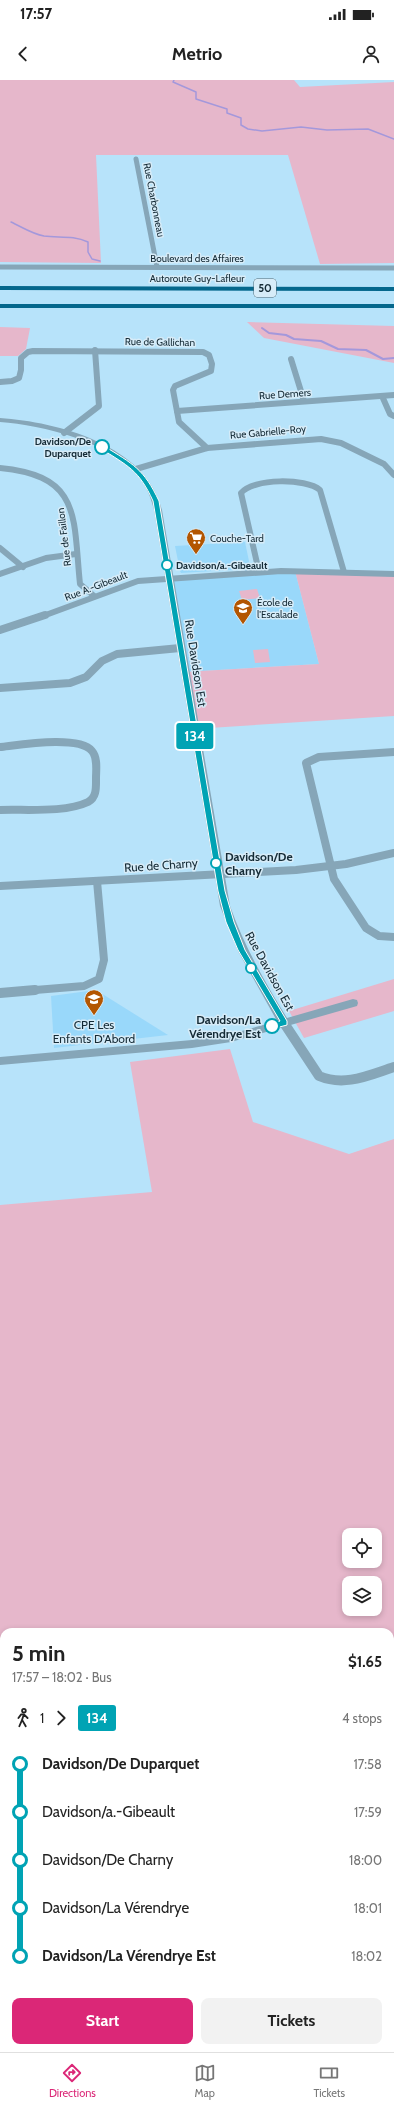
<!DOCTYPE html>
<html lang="en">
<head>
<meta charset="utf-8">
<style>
	body { margin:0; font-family:Cabin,sans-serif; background:#f2f2f2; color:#222; height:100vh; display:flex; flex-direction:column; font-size:15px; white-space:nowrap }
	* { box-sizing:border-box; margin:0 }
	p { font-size:13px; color:#767676 }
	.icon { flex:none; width:22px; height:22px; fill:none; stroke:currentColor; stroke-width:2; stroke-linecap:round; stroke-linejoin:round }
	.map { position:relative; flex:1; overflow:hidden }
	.panel { position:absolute; left:0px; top:1548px; width:394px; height:424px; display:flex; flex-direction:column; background:#fff; border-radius:12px 12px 0 0; box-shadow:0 2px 6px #0003 }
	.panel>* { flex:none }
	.badge { padding:0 8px; border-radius:3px; font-size:14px; line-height:26px }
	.fabs { position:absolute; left:342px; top:1448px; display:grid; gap:8px }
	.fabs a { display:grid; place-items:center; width:40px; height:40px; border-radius:8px; background:#fff; box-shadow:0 2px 6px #0003; font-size:20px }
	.map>.badge { position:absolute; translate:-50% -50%; box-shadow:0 0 0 2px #fff }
	.legs { display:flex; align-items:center; gap:6px; height:44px; padding:0 12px; font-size:13px }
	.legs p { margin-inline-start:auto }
	.headline { display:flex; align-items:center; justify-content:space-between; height:68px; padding:0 12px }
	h1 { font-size:22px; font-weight:700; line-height:30px }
	.action { display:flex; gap:8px; margin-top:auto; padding:8px 12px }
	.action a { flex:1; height:46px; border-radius:8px; background:#db2777; color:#fff; font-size:16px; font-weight:700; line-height:46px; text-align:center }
	.action a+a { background:#f2f2f2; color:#222 }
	ul { padding:0 12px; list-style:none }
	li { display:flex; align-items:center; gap:14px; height:48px; font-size:15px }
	li i { display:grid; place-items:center; width:6px; height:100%; margin:0 5px; background:currentColor }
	li i::after { content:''; width:10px; height:10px; margin:-5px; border:3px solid; border-radius:50%; background:#fff }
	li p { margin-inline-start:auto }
	li:first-child i { background:linear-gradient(#0000 50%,currentColor 0) }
	li:last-child i { background:linear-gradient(currentColor 50%,#0000 0) }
	.status { display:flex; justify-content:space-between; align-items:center; height:28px; padding:0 20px; background:#fff; direction:ltr }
	.status svg { height:11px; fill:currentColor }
	header { display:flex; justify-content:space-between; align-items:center; height:52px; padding:0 12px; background:#fff; font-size:18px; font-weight:700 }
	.tab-bar { display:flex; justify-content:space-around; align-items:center; height:56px; border-top:1px solid #e0e0e0; background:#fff; font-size:11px; color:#767676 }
	.tab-bar a { display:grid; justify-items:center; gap:2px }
	.tab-bar .active { color:#db2777 }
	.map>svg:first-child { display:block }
	.built { fill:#99d8fa }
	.green { fill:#e6b7cb; fill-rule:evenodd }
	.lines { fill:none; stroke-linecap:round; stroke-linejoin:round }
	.stream-far1 { stroke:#a498db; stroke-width:1.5 }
	.stream { stroke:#a498db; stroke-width:2 }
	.minor-far3 { stroke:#86a6b8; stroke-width:5 }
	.minor-far2 { stroke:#86a6b8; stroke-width:6 }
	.minor-far1 { stroke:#86a6b8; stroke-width:8 }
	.minor { stroke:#86a6b8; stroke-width:10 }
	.tertiary { fill:#86a6b8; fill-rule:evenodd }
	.motorway { fill:#04678c; fill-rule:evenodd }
	.line-1 { fill:#00a3b4; stroke:#fff }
	.stop-1-dot { fill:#fff; stroke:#00a3b4; stroke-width:2 }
	.labels { text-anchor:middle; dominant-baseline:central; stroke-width:3; stroke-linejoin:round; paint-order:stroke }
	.far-street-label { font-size:10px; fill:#152b36; stroke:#d7ecf8 }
	.far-stop-label { font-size:10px; font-weight:bold; fill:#152b36; stroke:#d7ecf8; text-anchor:end }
	.far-poi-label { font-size:10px; fill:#152b36; stroke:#d7ecf8; text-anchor:start }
	.shield { fill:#d7ecf8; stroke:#4f6570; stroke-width:1 }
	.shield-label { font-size:11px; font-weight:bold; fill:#152b36 }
	.street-label { font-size:12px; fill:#152b36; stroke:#d7ecf8 }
	.stop-label { font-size:12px; font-weight:bold; fill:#152b36; stroke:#d7ecf8; text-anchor:start }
	.poi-label { font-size:12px; fill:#152b36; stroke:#d7ecf8 }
</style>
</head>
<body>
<div class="status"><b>17:57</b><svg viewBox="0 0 49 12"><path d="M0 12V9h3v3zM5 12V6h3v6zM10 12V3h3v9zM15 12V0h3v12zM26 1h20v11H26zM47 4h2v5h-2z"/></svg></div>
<header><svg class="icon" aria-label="back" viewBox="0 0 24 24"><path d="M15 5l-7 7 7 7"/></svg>Metrio<svg class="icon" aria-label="person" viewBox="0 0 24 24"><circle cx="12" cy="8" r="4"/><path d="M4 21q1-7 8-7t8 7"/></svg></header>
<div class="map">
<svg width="394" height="1972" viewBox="0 0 394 1972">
	<rect width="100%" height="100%" fill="#b7e3fa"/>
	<g class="built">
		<polygon points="245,462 250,486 246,489 181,493 180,491 175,466"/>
		<polygon points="295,491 319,584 184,592 169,498"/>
		<polygon points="96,910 168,955 54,968 51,916"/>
	</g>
	<g class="green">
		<polygon points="0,0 294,0 300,7 394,2 394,183 320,184 288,75 96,75 101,183 0,182"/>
		<polygon points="247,242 394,246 394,283 264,258"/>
		<polygon points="0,247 30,248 26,269 18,276 0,276"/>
		<polygon points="295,491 394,494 394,636 194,649 184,592 319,584"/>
		<polygon points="257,509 260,518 242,520 239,511"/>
		<polygon points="268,569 270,582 255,583 253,570"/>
		<polygon points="394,899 394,931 304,958 289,931"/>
		<path d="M 230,969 L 253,1042 L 349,1074 L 394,1059 L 394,1972 L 0,1972 L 0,1125 L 152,1112 L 130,982 ZM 349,1455 L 375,1455 L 375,1481 L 349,1481 ZM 349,1503 L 375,1503 L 375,1529 L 349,1529 ZM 4,1552 L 390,1552 L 390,1968 L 4,1968 Z"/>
	</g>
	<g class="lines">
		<g class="stream-far1">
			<polyline points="174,0 173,2 196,12 196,19 227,29 227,33 241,38 241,45 248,49 262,51 301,47 327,50 368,49 394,59"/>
			<path d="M 11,142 C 22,147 32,154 44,156 C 59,158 73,155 88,162 L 88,172 L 92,179 L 100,181"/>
		</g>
		<polyline class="stream" points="262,248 269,253 286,255 294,259 321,261 338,269 366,270 383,279 394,278"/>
		<g class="minor-far3">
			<polyline points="136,79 157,187"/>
			<polyline points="0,187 394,188"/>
		</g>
		<g class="minor-far2">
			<polyline points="291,279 304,321"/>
			<polyline points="0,302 12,301 19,298 21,290 21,278 28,272 33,271 203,272 209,275 212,284 211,291 175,306 173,310 179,342 207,368"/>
			<polyline points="382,316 390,334 394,336"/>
			<polyline points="177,331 394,315"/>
			<polyline points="64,353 99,326 95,270"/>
			<path d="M 0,388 C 82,396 73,437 80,504 L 94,516"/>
			<polyline points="136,389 207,368 321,359 341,363 384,384 394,395"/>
			<polyline points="0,468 23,487"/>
			<path d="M 259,492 L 241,413 C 253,398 306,398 320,410 L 344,492"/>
			<polyline points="0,494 46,478 76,474"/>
			<polyline points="43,536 138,501 281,491 394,494"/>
		</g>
		<g class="minor-far1">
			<polyline points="0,550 45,535"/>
			<polyline points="0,608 70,603 86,597 102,581 117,574 180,568"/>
			<path d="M 0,667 C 19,665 79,655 92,671 C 98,678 96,690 96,698 C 96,707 97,717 88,722 C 65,733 25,729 0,730"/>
			<polyline points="394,672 319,677 306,683 334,799 366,848 379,856 394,857"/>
			<polyline points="0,806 296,790 346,784 394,773"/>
			<polyline points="23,911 84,906 99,899 104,880 97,801"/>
		</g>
		<g class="minor">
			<polyline points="0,913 35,910"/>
			<path d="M 284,943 L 319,996 C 345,1007 369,995 394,987"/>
		</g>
		<path class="tertiary" d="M 0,338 C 58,342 146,365 162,430 L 230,826 C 244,866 265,902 287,938 L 353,919 L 357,920 L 358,923 L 357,926 L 231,962 L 192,968 L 0,985 L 0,977 L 192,960 L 231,954 L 277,941 L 238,871 L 220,826 L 154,430 C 151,418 147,407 139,397 C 110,362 43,345 0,342 Z"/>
		<g class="motorway">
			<polygon points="0,206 394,207 394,211 0,210"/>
			<rect x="0" y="224" width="394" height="4"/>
		</g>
	</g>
	<path class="line-1" d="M 100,366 L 104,366 C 133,384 144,389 159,421 L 225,811 L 234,842 L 245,870 L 287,941 L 287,945 L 272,949 L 268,946 L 280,941 L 238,870 L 226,842 L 218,811 L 153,421 C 139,390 128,386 100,368 Z"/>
	<defs>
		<symbol id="supermarket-pin" viewBox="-11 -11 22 30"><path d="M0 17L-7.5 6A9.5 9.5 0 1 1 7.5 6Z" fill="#b35601" stroke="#d7ecf8"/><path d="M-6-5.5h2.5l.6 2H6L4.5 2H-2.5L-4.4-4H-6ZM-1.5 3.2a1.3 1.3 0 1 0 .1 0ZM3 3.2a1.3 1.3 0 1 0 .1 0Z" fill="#fff"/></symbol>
		<symbol id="school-pin" viewBox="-11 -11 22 30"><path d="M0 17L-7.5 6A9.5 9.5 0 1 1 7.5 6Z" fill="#b35601" stroke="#d7ecf8"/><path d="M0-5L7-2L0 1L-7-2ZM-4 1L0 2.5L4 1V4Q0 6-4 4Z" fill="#fff"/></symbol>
	</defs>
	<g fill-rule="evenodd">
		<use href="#supermarket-pin" x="185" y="447" width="22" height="30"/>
		<use href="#school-pin" x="232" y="517" width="22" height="30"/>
		<use href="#school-pin" x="83" y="908" width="22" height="30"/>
	</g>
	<g class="stop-1-dot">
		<circle cx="102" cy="367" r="7"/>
		<circle cx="167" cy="485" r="5"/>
		<circle cx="216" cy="783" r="5"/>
		<circle cx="251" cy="888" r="5"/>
		<circle cx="272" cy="946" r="7"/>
	</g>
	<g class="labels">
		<g class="far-street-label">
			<text transform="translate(154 120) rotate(79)">Rue Charbonneau</text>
			<text x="197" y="178">Boulevard des Affaires</text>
			<text x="197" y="198">Autoroute Guy-Lafleur</text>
			<text transform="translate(160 262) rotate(1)">Rue de Gallichan</text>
			<text transform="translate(285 314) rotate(-4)">Rue Demers</text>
			<text transform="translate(268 352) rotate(-5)">Rue Gabrielle-Roy</text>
			<text transform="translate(64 457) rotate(-97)">Rue de Faillon</text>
			<text transform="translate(96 506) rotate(-21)">Rue A.-Gibeault</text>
		</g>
		<g class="far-stop-label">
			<text x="91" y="361">Davidson/De<tspan x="91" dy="12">Duparquet</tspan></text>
			<text x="176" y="485" text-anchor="start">Davidson/a.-Gibeault</text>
		</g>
		<g class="far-poi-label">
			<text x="210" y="458">Couche-Tard</text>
			<text x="257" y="522">École de<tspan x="257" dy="12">l'Escalade</tspan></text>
		</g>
		<rect class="shield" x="254" y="199" width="22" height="18" rx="3"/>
		<g class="shield-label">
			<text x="265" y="208">50</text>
		</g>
		<g class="street-label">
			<text transform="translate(196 583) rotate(81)">Rue Davidson Est</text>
			<text transform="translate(161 785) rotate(-4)">Rue de Charny</text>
			<text transform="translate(270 891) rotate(61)">Rue Davidson Est</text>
		</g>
		<g class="stop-label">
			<text x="225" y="776">Davidson/De<tspan x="225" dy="14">Charny</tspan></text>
			<text x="261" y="939" text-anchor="end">Davidson/La<tspan x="261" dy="14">Vérendrye Est</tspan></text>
		</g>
		<g class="poi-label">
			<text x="94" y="944">CPE Les<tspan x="94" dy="14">Enfants D'Abord</tspan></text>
		</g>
	</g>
</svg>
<div class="fabs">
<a><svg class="icon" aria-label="locate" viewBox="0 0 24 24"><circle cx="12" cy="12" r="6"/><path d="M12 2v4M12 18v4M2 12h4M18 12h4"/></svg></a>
<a><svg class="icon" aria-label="layers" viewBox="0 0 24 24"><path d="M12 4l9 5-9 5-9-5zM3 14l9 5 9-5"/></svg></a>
</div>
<b class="badge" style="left:195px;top:656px;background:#00a3b4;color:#fff">134</b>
<section class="panel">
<div class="headline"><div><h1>5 min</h1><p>17:57 – 18:02 · Bus</p></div><b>$1.65</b></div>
<div class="legs"><svg class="icon" aria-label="walk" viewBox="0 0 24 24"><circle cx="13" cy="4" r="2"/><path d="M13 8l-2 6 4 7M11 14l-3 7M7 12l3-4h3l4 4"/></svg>1<svg class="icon" aria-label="forward" viewBox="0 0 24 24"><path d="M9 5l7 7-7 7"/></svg><b class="badge" style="background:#00a3b4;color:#fff">134</b><p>4 stops</p></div>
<ul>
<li><i style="color:#00a3b4"></i><b>Davidson/De Duparquet</b><p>17:58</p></li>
<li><i style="color:#00a3b4"></i><span>Davidson/a.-Gibeault</span><p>17:59</p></li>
<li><i style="color:#00a3b4"></i><span>Davidson/De Charny</span><p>18:00</p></li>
<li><i style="color:#00a3b4"></i><span>Davidson/La Vérendrye</span><p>18:01</p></li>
<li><i style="color:#00a3b4"></i><b>Davidson/La Vérendrye Est</b><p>18:02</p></li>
</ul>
<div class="action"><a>Start</a><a>Tickets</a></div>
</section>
</div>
<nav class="tab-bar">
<a class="active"><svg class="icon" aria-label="directions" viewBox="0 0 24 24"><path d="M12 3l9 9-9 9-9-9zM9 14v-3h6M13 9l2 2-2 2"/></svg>Directions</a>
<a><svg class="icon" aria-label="map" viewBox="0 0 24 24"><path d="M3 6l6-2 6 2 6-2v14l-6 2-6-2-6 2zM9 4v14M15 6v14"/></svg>Map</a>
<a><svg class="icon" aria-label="tickets" viewBox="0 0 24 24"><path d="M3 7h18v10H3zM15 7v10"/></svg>Tickets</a>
</nav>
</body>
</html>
